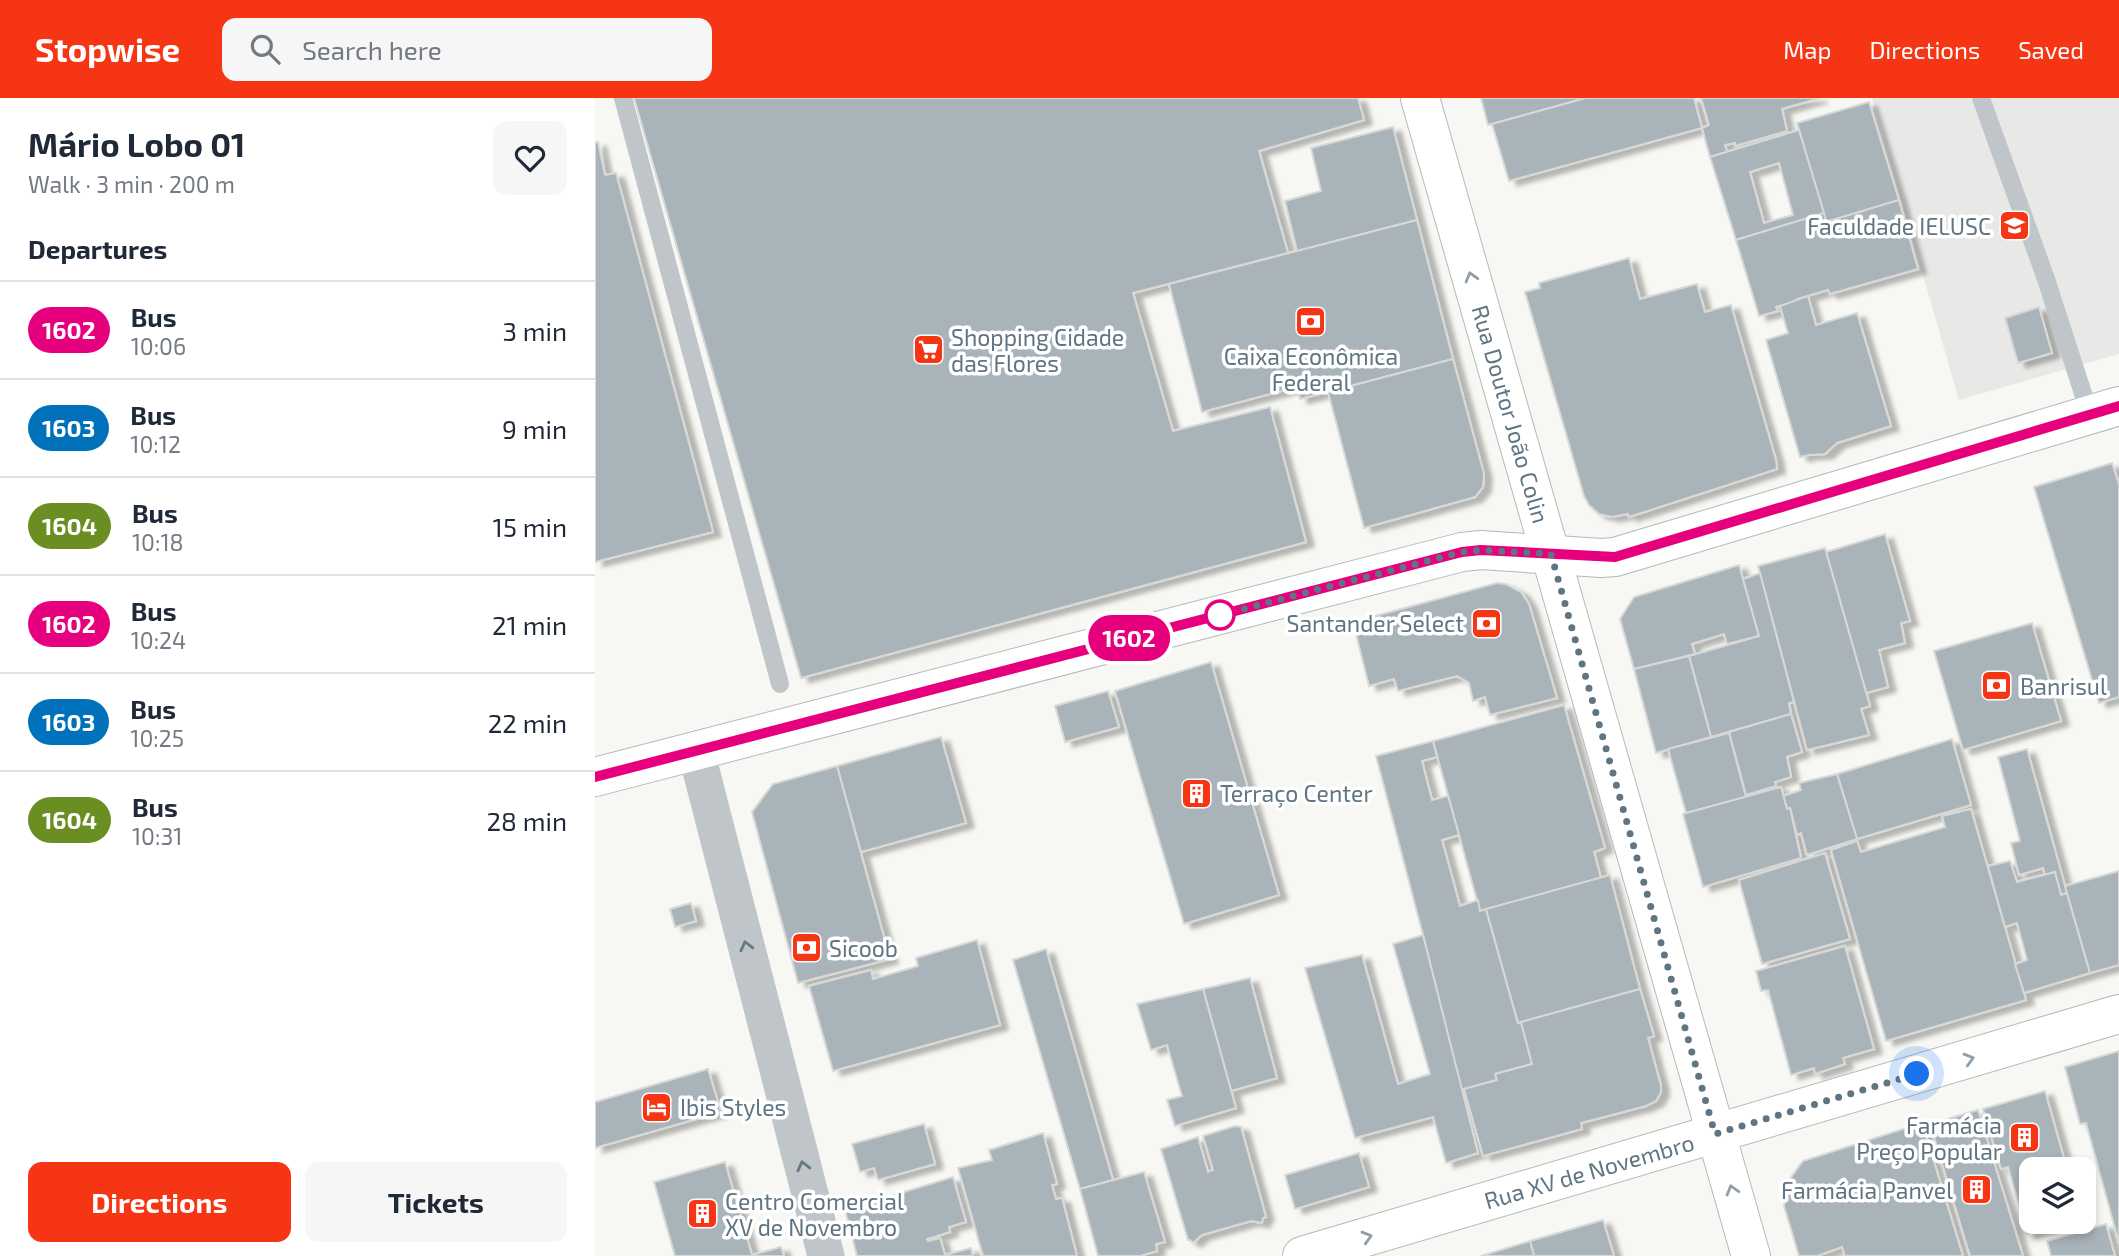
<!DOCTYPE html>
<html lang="en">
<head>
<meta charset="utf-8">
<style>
	body { margin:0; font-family:"Exo 2",sans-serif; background:#f6f6f7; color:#1f2937; height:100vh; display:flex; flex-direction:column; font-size:26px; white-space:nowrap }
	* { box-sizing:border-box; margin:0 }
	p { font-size:23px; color:#747a83 }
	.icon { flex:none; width:38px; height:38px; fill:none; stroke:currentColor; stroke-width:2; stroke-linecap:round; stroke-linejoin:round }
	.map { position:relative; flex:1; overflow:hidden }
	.drawer { display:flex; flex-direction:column; background:#fff; width:595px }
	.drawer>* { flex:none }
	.badge { padding:0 14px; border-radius:23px; font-size:24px; line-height:46px }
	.tools { position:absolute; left:1424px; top:1059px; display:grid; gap:14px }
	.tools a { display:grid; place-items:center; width:77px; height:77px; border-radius:14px; background:#fff; box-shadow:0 4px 10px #0003; font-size:35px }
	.you { position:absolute; width:35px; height:35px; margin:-18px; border:5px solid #fff; border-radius:50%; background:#1a73e8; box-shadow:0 0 0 10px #1a73e833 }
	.map>.badge { position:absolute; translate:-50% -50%; box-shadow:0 0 0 4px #fff }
	h2 { padding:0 28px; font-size:26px; line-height:63px }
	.round { display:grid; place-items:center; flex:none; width:74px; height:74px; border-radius:14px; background:#f6f6f7 }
	.overview { display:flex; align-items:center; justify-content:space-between; height:119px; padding:0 28px }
	h1 { font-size:33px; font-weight:700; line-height:52px }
	.cta { display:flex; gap:14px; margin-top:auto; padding:14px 28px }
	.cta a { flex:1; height:80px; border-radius:14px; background:#f63514; color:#fff; font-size:28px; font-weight:700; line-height:80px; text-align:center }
	.cta a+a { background:#f6f6f7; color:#1f2937 }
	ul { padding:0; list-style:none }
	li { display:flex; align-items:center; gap:21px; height:98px; padding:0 28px; border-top:2px solid #e0e1e3 }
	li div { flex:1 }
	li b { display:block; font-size:26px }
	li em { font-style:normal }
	li .badge { min-width:77px; font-weight:700; text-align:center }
	header { display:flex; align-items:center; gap:42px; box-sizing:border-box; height:98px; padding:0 35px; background:#f63514; color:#fff }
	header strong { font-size:33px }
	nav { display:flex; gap:38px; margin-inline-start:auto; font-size:24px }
	.search { width:490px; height:63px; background:#f6f6f7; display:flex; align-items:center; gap:18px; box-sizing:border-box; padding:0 24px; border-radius:14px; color:#747a83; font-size:26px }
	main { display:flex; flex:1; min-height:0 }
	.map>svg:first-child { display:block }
	.built { fill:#e8e8e7 }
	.building { fill:#a9b4ba; stroke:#d8d8d6; stroke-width:2; fill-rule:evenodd; filter:url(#shadow) }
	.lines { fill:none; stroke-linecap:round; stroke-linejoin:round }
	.secondary-casing { stroke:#b1b9bd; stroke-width:40 }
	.primary-casing { stroke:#b4babe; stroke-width:40 }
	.service { stroke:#bfc5c8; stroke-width:18 }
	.minor { stroke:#bfc5c8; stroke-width:37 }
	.secondary { stroke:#fff; stroke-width:38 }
	.primary { stroke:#fff; stroke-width:38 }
	.oneway { stroke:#8f9ea8 }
	.oneway2 { stroke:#647986 }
	.line-casing { stroke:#fff; stroke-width:16 }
	.line { stroke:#e6007e; stroke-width:10 }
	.walk { stroke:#5f7582; stroke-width:7; stroke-dasharray:0 12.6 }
	.stop-dot { fill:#fff; stroke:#e6007e; stroke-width:3.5 }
	.labels { text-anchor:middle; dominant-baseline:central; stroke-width:7; stroke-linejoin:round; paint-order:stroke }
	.poi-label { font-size:23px; fill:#5f7582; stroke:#fff; text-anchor:start }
	.street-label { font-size:23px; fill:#5f7582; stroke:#fff }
</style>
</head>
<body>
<header>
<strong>Stopwise</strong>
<div class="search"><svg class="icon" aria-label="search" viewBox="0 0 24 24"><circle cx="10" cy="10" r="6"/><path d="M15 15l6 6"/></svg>Search here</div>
<nav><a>Map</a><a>Directions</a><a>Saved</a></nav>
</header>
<main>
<section class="drawer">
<div class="overview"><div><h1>Mário Lobo 01</h1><p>Walk · 3 min · 200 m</p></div><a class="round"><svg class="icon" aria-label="heart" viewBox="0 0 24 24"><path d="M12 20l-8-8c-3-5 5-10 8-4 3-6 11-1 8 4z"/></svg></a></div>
<h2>Departures</h2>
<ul>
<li><span class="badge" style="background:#e6007e;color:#fff">1602</span><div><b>Bus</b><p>10:06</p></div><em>3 min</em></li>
<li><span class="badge" style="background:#0072bc;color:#fff">1603</span><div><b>Bus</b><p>10:12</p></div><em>9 min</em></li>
<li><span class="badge" style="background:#6b8e23;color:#fff">1604</span><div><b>Bus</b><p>10:18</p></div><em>15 min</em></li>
<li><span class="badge" style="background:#e6007e;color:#fff">1602</span><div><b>Bus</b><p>10:24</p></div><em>21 min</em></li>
<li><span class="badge" style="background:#0072bc;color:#fff">1603</span><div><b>Bus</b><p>10:25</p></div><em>22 min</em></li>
<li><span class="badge" style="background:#6b8e23;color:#fff">1604</span><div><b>Bus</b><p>10:31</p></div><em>28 min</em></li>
</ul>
<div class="cta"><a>Directions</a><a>Tickets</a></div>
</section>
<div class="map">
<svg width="1524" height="1158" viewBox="0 0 1524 1158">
	<defs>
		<filter id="shadow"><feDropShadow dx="8" dy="4.5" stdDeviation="2" flood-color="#0004"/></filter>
	</defs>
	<rect width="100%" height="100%" fill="#f7f7f3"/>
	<polygon class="built" points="1277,0 1524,0 1524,256 1364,302"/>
	<g class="building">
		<polygon points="39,0 763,0 769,22 664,53 693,155 538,195 578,333 675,309 711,444 206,580"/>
		<polygon points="886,0 991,0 893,27"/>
		<polygon points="991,0 1099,0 1107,30 914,83 897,26"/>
		<polygon points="1106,0 1225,0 1187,11 1192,33 1140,48 1140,45 1130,47 1132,54 1115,59 1107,30 1114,27"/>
		<polygon points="1274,4 1304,102 1231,124 1202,25"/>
		<polygon points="798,29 822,122 702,153 690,103 726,93 716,50"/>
		<path d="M 1204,32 L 1229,115 L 1141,142 L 1115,59 ZM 1184,65 L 1198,117 L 1169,125 L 1155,74 Z"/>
		<polygon points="3,44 10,77 21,75 118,434 0,464 0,45"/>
		<polygon points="1304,102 1323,171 1235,196 1233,192 1202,201 1202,203 1181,209 1183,213 1164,218 1141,142 1229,115 1231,124"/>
		<polygon points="822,122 858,261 705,301 702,289 607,314 574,186"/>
		<polygon points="1034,160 1045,201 1102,186 1110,214 1136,207 1181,362 1182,371 1034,419 1033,416 1017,419 1004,416 994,407 989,398 930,194 945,190 944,185"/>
		<polygon points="1213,198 1221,227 1262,215 1296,328 1242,345 1230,356 1214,357 1205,359 1171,242 1193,235 1185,208"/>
		<polygon points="1444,209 1457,255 1423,265 1410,220"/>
		<polygon points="858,261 889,376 888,389 880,399 769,430 733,294"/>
		<polygon points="1517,365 1524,386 1524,599 1504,605 1439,389"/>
		<polygon points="1290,436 1315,523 1306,525 1310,545 1284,552 1293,589 1271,595 1231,454"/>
		<polygon points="1230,450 1275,608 1266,611 1274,637 1212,652 1163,468"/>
		<polygon points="1144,467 1164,538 1132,546 1129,536 1097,546 1100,556 1039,571 1025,521 1039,499"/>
		<polygon points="1165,475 1199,604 1194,605 1196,616 1116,639 1094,558 1164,538 1148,481"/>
		<polygon points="902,485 911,486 926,494 934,506 962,600 895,617 890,599 878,603 874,585 862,578 803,593 799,581 774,588 758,524"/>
		<polygon points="1437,525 1466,623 1368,652 1339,553"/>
		<polygon points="1094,558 1116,639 1061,655 1039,571"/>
		<polygon points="616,564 684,797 589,826 520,593"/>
		<polygon points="513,593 524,629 470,644 460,608"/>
		<polygon points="969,607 1010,750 999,754 1006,780 885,813 838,643"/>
		<polygon points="1196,616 1207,654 1192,659 1196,679 1180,684 1181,688 1151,697 1134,634"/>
		<polygon points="1134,635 1151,699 1091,715 1073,651"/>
		<polygon points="346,639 371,725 266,754 242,668"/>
		<polygon points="1357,641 1376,707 1262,741 1242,676"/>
		<polygon points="838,643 842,659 827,663 837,702 853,698 864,737 847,742 865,808 883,802 885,813 891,811 923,925 926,924 937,966 900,976 902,982 866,992 828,837 781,658"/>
		<polygon points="1432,651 1472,795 1466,797 1460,774 1450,777 1448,770 1424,777 1416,745 1425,743 1403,659"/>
		<polygon points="242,668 295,861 203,885 157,714 178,686"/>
		<polygon points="1242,676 1262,741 1212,757 1206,735 1202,737 1195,710 1192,711 1188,698 1206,692 1204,685"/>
		<polygon points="1186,689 1192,711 1195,710 1206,760 1108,789 1088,716"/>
		<polygon points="1376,711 1431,902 1291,943 1236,752 1262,743 1266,754 1350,729 1347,718"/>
		<polygon points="1230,755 1255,841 1167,866 1144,782"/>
		<polygon points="1415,763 1422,784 1460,774 1466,797 1472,795 1495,875 1429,895 1420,866 1432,862 1422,825 1410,829 1393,768"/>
		<polygon points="1524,773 1524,867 1495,875 1470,788"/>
		<polygon points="1015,777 1045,891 923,925 891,811"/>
		<polygon points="96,805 101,823 80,829 75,811"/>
		<polygon points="828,837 883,1055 851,1065 838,1019 760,1040 710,870 767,857 803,986 835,976 798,846"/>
		<polygon points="382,842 405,927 238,973 214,888 276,872 278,881 323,868 321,860"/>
		<polygon points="1250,848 1279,951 1248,960 1250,966 1220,976 1219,970 1196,977 1173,892 1166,893 1161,873"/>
		<polygon points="451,851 518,1082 485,1091 418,862"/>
		<polygon points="655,880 682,980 636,993 608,891"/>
		<polygon points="608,891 641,1010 580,1028 572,1002 587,998 572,947 556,952 542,906"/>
		<polygon points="1045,891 1059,938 1053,940 1066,988 1066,994 1061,1003 1051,1008 986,1025 987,1031 888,1058 869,991 902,982 900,976 937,966 926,924"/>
		<polygon points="1524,953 1524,1145 1491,1025 1485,1026 1470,969"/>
		<polygon points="113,971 126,1014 0,1050 0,1004"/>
		<polygon points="1450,993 1472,1071 1437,1071 1437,1124 1475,1124 1432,1136 1413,1069 1406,1071 1388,1011"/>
		<polygon points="1383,1012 1428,1158 1375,1158 1335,1026"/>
		<polygon points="1327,1025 1368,1158 1250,1158 1247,1149 1222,1158 1204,1158 1189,1108 1194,1082 1208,1063"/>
		<polygon points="329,1026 340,1066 283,1082 279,1070 265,1074 257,1046"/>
		<polygon points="640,1028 646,1029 671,1119 668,1120 667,1125 656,1123 607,1137 598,1145 595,1142 593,1142 566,1051 603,1039 613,1074 618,1072 608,1038"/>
		<polygon points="448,1035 462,1086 457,1087 461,1101 467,1100 482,1158 388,1158 363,1070 397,1062 394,1052"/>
		<polygon points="764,1055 774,1089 700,1111 690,1077"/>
		<polygon points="130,1064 157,1157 186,1149 189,1158 80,1158 59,1084"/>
		<polygon points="549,1074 570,1144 561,1146 562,1153 545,1158 503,1158 485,1091"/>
		<polygon points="358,1079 371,1124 354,1129 355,1134 332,1141 333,1143 345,1140 350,1157 376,1150 378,1158 262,1158 250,1112"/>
		<polygon points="1008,1122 1019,1158 939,1158 935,1143"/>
		<polygon points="1511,1126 1520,1158 1456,1158 1452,1143"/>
		<polygon points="935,1143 939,1158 886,1158"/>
	</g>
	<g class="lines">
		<defs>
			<g id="secondary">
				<polyline points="0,679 867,454 886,452 1006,460 1020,459 1524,308"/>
				<polyline points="707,1158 1524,916"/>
			</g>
			<polyline id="primary" points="825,0 1156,1158"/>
		</defs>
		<use href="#secondary" class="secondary-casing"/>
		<use href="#primary" class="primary-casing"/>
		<g class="service">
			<polyline points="28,0 185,586"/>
			<polyline points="1386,0 1451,181 1495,317"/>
		</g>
		<polyline class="minor" points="101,653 231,1158"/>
		<use href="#secondary" class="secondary"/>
		<use href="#primary" class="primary"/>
	</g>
	<defs><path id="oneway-chevron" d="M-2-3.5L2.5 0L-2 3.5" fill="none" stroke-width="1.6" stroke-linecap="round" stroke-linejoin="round" transform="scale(1.75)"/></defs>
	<g class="oneway">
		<use href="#oneway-chevron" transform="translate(876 179) rotate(-106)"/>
		<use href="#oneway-chevron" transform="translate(1374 961) rotate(-16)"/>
		<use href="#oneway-chevron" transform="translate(1137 1092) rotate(-106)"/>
		<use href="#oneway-chevron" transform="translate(772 1139) rotate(-16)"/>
	</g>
	<g class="oneway2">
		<use href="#oneway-chevron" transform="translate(151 848) rotate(-104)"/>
		<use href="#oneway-chevron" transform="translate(208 1068) rotate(-104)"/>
	</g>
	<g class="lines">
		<defs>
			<polyline id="line" points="0,679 867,454 886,452 1020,459 1524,308"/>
		</defs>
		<use href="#line" class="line-casing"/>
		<use href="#line" class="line"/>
		<polyline class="walk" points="625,517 867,454 886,452 956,456 1120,1036 1322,976"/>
	</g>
	<defs>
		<symbol id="university-square" viewBox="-11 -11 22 22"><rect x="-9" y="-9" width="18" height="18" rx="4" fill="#f63514" stroke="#fff"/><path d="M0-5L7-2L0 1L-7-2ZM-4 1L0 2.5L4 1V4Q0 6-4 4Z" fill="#fff"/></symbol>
		<symbol id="bank-square" viewBox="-11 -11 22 22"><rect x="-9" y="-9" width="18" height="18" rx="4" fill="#f63514" stroke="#fff"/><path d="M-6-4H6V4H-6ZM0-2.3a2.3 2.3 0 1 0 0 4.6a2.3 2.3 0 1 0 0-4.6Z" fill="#fff"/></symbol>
		<symbol id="supermarket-square" viewBox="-11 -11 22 22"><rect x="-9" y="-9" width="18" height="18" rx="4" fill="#f63514" stroke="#fff"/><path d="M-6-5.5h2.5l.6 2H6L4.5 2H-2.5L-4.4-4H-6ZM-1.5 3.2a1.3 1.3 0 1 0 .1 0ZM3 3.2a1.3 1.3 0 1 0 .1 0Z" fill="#fff"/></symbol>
		<symbol id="building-square" viewBox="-11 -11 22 22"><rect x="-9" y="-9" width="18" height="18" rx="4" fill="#f63514" stroke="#fff"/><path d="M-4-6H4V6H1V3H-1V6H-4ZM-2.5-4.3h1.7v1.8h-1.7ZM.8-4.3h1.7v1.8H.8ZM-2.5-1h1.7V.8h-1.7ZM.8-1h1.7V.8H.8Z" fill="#fff"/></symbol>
		<symbol id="hotel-square" viewBox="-11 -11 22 22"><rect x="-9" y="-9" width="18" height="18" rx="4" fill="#f63514" stroke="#fff"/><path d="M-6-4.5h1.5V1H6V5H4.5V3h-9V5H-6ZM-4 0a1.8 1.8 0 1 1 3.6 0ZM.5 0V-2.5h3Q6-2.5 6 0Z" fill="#fff"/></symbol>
	</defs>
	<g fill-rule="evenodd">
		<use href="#university-square" x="1402" y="110" width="35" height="35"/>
		<use href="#bank-square" x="698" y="206" width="35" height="35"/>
		<use href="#supermarket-square" x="316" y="234" width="35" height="35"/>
		<use href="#bank-square" x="874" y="508" width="35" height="35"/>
		<use href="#bank-square" x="1384" y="570" width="35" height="35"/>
		<use href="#building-square" x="584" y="678" width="35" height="35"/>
		<use href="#bank-square" x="194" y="832" width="35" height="35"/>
		<use href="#hotel-square" x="44" y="992" width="35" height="35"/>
		<use href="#building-square" x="1412" y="1022" width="35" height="35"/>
		<use href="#building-square" x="1364" y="1074" width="35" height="35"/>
		<use href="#building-square" x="90" y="1098" width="35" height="35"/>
	</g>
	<circle class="stop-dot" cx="625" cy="517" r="14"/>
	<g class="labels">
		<g class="poi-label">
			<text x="1396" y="128" text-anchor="end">Faculdade IELUSC</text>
			<text x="356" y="239">Shopping Cidade<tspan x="356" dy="26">das Flores</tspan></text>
			<text x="716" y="258" text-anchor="middle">Caixa Econômica<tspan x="716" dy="26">Federal</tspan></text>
			<text x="869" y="525" text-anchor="end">Santander Select</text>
			<text x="1425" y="588">Banrisul</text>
			<text x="625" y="695">Terraço Center</text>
			<text x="234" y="850">Sicoob</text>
			<text x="85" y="1009">Ibis Styles</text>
			<text x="1407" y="1027" text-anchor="end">Farmácia<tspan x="1407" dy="26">Preço Popular</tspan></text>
			<text x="1358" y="1092" text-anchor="end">Farmácia Panvel</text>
			<text x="130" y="1103">Centro Comercial<tspan x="130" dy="26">XV de Novembro</tspan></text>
		</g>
		<g class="street-label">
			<text transform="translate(916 316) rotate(74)">Rua Doutor João Colin</text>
			<text transform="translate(994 1073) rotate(-16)">Rua XV de Novembro</text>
		</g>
	</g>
</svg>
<div class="tools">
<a><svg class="icon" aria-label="layers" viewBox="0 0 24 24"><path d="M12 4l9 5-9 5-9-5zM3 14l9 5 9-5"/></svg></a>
</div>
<div class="you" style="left:1322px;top:976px"></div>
<b class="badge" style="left:534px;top:540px;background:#e6007e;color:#fff">1602</b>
</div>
</main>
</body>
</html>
